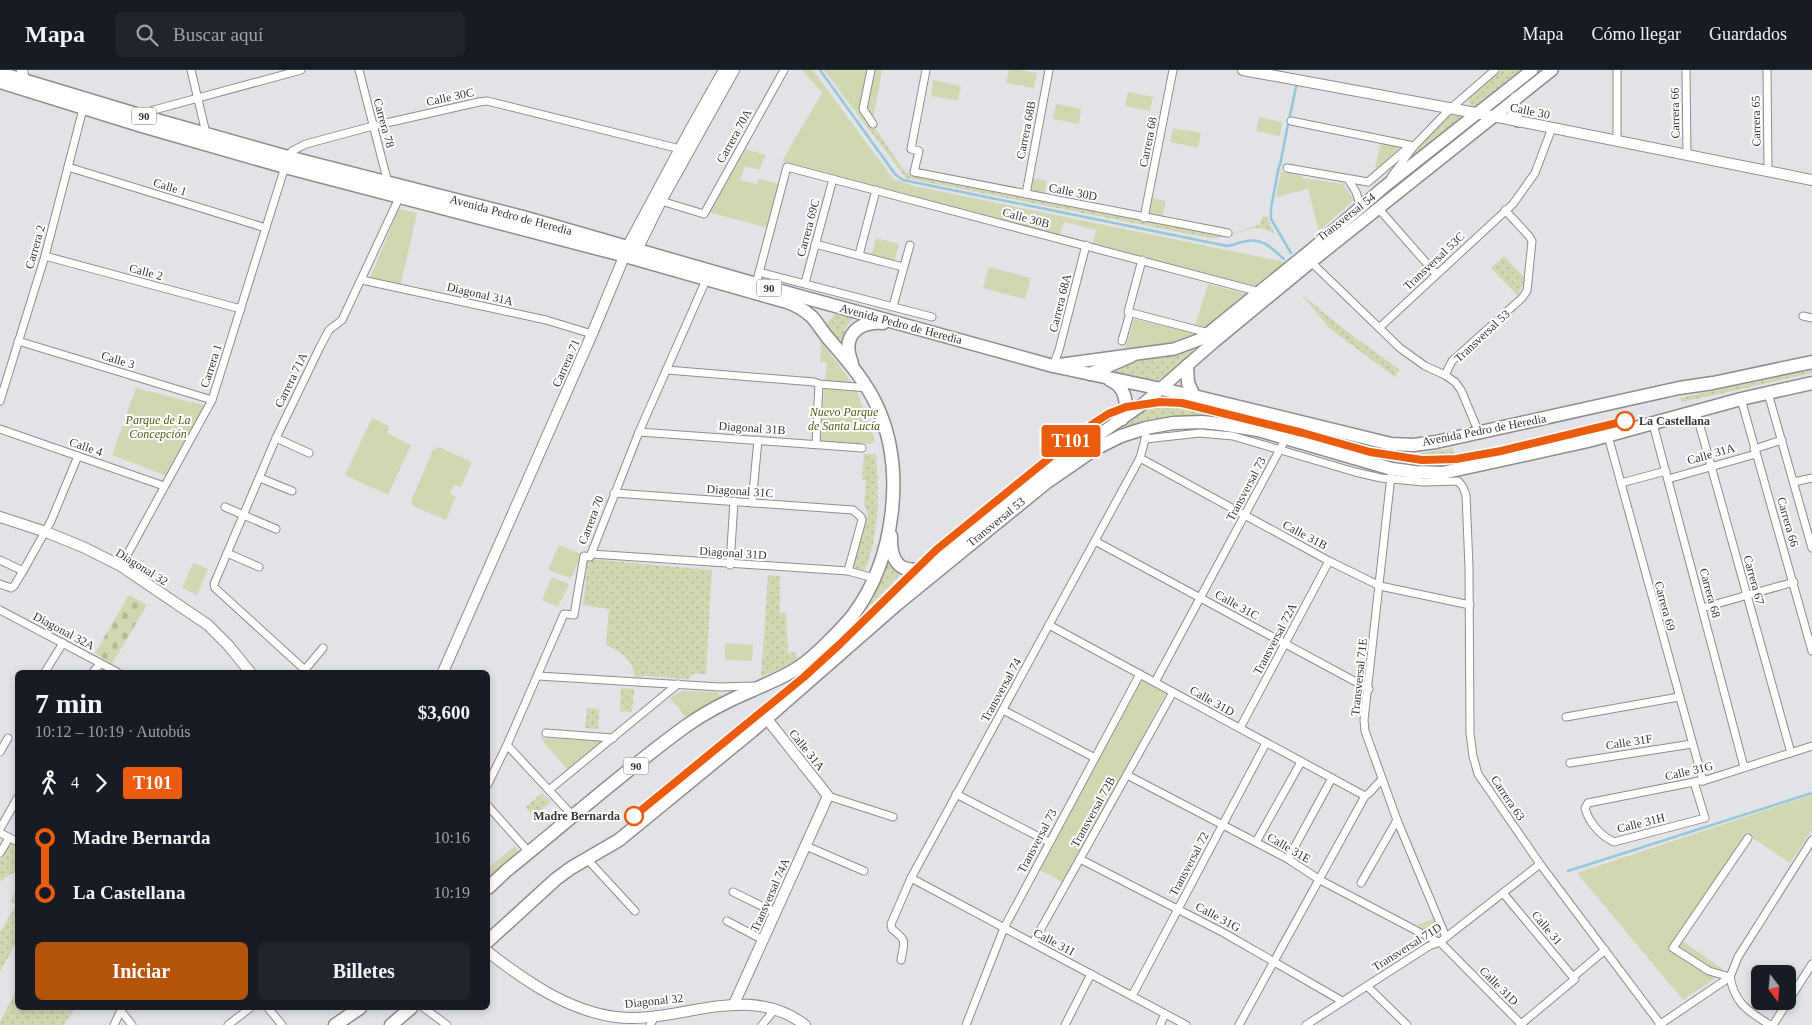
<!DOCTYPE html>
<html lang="es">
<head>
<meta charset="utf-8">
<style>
	body { margin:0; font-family:Georgia,serif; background:#20242c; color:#f1f3f6; height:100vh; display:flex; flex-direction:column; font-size:19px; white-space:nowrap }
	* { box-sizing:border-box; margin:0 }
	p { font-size:16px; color:#9ea1a6 }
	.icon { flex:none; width:28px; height:28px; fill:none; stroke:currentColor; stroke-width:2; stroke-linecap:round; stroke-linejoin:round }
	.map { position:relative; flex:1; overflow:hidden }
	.sheet { position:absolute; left:15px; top:600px; width:475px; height:340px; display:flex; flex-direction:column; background:#171b24; border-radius:8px; box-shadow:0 2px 8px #0003 }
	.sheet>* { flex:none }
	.badge { padding:0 10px; border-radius:4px; font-size:18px; line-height:32px }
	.needle { width:32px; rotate:164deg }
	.tools { position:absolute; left:1751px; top:895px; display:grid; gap:10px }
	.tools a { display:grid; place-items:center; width:45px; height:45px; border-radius:8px; background:#171b24; box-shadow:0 2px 8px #0003; font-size:25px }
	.map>.badge { position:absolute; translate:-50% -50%; box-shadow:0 0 0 2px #fff }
	.legs { display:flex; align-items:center; gap:8px; height:55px; padding:0 20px; font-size:16px }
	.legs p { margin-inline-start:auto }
	.head { display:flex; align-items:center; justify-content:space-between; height:85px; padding:0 20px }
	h1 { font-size:28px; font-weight:800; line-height:38px }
	.cta { display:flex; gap:10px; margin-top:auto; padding:10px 20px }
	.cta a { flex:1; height:58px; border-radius:8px; background:#b45309; color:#fff; font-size:20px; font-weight:800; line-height:58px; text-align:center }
	.cta a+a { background:#20242c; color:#f1f3f6 }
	ul { padding:0 20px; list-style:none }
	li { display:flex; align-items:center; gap:18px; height:55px; font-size:19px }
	li i { display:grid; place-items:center; width:8px; height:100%; margin:0 6px; background:currentColor }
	li i::after { content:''; width:12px; height:12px; margin:-6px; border:4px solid; border-radius:50%; background:#171b24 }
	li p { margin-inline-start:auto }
	li:first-child i { background:linear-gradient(#0000 50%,currentColor 0) }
	li:last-child i { background:linear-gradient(currentColor 50%,#0000 0) }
	header { display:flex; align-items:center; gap:30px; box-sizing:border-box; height:70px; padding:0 25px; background:#171b24; border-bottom:1px solid #363941 }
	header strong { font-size:24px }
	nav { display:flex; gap:28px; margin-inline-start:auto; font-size:18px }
	.search { width:350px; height:45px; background:#20242c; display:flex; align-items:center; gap:12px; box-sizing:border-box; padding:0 18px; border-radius:8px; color:#9ea1a6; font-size:19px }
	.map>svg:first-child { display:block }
	.grass { fill:url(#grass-dots) }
	.cemetery { fill:url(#cemetery-stones) }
	.park { fill:#d1d7b1 }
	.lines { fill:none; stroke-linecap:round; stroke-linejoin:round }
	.stream { stroke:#93c7da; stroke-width:2.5 }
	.street-casing { stroke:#8c8d91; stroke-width:9 }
	.secondary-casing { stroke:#8c8d91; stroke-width:12 }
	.primary-casing { stroke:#8c8d91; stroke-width:14 }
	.highway-casing { stroke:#8c8d91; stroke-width:15 }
	.street { stroke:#fff; stroke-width:7 }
	.secondary { stroke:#fff; stroke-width:10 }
	.primary { stroke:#fff; stroke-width:11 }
	.highway { stroke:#fff; stroke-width:12 }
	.line-1-casing { stroke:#fff; stroke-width:11 }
	.line-1 { stroke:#ec5c0e; stroke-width:8 }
	.stop-1-dot { fill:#fff; stroke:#ec5c0e; stroke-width:2.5 }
	.labels { text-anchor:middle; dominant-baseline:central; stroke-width:4; stroke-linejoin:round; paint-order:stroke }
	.shield { fill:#fff; stroke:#727273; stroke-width:1 }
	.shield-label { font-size:11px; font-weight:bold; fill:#353637 }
	.street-label { font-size:12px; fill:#353637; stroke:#fff }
	.park-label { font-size:12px; font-style:italic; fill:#555c17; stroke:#fff }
	.stop-label { font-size:12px; font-weight:bold; fill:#353637; stroke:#fff; text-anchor:start }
</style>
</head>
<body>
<header>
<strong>Mapa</strong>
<div class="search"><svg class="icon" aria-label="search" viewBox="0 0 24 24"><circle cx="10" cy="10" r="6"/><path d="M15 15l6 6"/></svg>Buscar aquí</div>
<nav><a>Mapa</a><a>Cómo llegar</a><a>Guardados</a></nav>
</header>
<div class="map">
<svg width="1812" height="955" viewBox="0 0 1812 955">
	<defs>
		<pattern id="grass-dots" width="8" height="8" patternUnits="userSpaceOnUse" patternTransform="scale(1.25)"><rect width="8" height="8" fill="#d1d7b1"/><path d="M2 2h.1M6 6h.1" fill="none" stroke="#b4b999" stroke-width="1.8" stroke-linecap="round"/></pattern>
		<pattern id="cemetery-stones" width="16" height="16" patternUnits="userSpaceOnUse" patternTransform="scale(1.25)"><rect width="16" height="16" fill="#d1d7b1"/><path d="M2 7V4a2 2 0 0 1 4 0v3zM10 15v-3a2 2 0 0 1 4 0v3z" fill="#b4b999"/></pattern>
	</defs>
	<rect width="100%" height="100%" fill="#e2e3e7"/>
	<g class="grass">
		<polygon points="1502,0 1523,0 1476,38 1471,36 1469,31 1469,26"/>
		<path d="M 861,38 L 906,103 L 1229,165 L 1260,154 L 1263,146 L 1267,147 L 1275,164 C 1256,152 1247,161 1228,166 C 1220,168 1212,168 1204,167 L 906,108 L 855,41 Z"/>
		<path d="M 1453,44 L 1465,46 L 1408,92 L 1408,89 C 1422,74 1435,53 1453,44 Z"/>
		<polygon points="1504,186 1524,207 1522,216 1518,226 1491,198"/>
		<polygon points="1301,224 1345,260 1400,300 1395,307 1329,258"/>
		<polygon points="836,243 854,248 846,257 841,273 826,257 828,252"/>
		<polygon points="1208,270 1160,314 1102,303 1128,290"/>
		<polygon points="1812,300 1812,303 1682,332 1680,328"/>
		<polygon points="1164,334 1181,335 1206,340 1393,390 1434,394 1457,392 1457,396 1432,399 1413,398 1186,348 1071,387 1141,338"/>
		<polygon points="1114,345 1117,346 937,486 933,486 1083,364 1098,353"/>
		<polygon points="1453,378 1454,385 1418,386 1417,384"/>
		<path d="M 864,384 L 876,384 C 879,425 880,462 865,500 L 852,498 L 868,446 L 867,440 L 864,435 L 866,410 L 862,410 Z"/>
		<path d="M 588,489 L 712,500 L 706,604 L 692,604 L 689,609 L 646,606 L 635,607 C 633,591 621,581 606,575 L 609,539 L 583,535 Z"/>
		<polygon points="887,491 900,505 859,546"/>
		<polygon points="768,505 780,506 780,543 786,543 788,583 796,582 797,589 786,597 761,607"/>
		<polygon points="621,618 634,619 632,642 620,641"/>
		<polygon points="587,638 599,639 598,659 585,658"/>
		<polygon points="542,723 551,732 534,747 526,737"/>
		<polygon points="10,772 17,776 17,801 8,806 0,812 0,790"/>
		<polygon points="17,819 17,871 0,902 0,862 16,835 10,831"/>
		<polygon points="17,919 18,938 75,938 64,955 0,955 0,952"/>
	</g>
	<polygon class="cemetery" points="129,525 147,535 112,594 95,583"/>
	<g class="park">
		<polygon points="802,0 813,0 890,105 895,110 914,116 1285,192 1255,217 1093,173 1096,160 1064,152 1060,165 782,91 822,23"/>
		<polygon points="824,0 882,0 872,55 861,38 855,41"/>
		<polygon points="1009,0 1021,0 1037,3 1034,18 1006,13"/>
		<polygon points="933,10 961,16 958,31 931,26"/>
		<polygon points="1128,22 1153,27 1150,41 1125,36"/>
		<polygon points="1056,34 1081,39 1079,54 1053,49"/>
		<polygon points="1259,47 1282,52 1280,66 1256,61"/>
		<polygon points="1173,58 1201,63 1198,78 1170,72"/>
		<polygon points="1381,71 1402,76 1377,99 1375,98"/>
		<polygon points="742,78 766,85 759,100 745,96 740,110 757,114 759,109 780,114 768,158 708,142"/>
		<polygon points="1281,102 1302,106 1302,108 1343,114 1354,130 1319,161 1308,119 1276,127"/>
		<polygon points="1032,108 1047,111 1044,126 1029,123"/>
		<polygon points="1152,128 1166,131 1162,148 1148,146"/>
		<polygon points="399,139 417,143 401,214 370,208"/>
		<polygon points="876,168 899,174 894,193 871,187"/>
		<polygon points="989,197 1031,208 1025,229 983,218"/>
		<polygon points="1208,214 1246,224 1204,258 1195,256"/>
		<path d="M 1134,249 L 1197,264 C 1181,276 1145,277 1125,278 Z"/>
		<polygon points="821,271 852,313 825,311 827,292 820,292"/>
		<polygon points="136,318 207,336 167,406 112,385"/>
		<polygon points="824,319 857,322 875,370 871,374 821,371"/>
		<polygon points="372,348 389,356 387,363 411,375 388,425 345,405"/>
		<polygon points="439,377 472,392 461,417 454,415 450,424 456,427 446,450 413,436 411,431 433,380"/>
		<polygon points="559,475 582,484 571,508 548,500"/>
		<polygon points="193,493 208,499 197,525 182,518"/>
		<polygon points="552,507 569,514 558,537 542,530"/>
		<polygon points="725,573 753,575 752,591 725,590"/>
		<polygon points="1142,610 1166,623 1064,813 1040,800"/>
		<polygon points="682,621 716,622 722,626 721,630 688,650 670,628"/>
		<polygon points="540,668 602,671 568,700"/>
		<polygon points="1812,725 1812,760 1790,793 1747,764 1677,867 1723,899 1717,907 1683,930 1577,803"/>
		<polygon points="515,776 519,783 488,812 488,798"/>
		<polygon points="1433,849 1441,868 1417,855"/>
	</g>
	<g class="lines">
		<g class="stream">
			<path d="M 820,0 L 895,104 L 903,110 L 1227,176 C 1234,175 1240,172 1247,171 C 1264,168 1272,179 1284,189"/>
			<polyline points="1289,50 1297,12"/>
			<polyline points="1280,95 1288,54"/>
			<polyline points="1279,96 1271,138 1271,149 1291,183"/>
			<polyline points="1568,801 1812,723"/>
		</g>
		<defs>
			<g id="street">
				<polyline points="191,0 206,63"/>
				<polyline points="359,0 388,113"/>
				<polyline points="871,0 863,39 873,54"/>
				<polyline points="926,0 911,79 919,81 914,102 1228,163"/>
				<polyline points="1617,0 1617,71"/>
				<polyline points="1686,0 1687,85"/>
				<polyline points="1767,0 1768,101"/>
				<polyline points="145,49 147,43 154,40 301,0"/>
				<polyline points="1291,51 1414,76"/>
				<polyline points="68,97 266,158"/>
				<polyline points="1287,98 1368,112 1410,76"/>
				<polyline points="1391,107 1414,76 1450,39 1495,0"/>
				<polyline points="1348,109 1356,122 1361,137"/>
				<polyline points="1026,124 1049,0"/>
				<polyline points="661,131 704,144 784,0"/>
				<polyline points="1379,139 1436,204"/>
				<polyline points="1144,148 1173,0"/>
				<polyline points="815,174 903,197"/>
				<polyline points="859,185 876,120"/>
				<polyline points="45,186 241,239"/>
				<polyline points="1142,190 1128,242 1209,263"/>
				<polyline points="1311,192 1400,278 1425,296 1445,305 1455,312 1461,320 1479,363"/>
				<polyline points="759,202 932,247"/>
				<polyline points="362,210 546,250 592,264"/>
				<polyline points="805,213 833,109"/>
				<polyline points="756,214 787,97 1260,222"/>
				<polyline points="893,236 910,175"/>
				<polyline points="1803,246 1812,248"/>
				<polyline points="1379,258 1513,134 1535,103 1552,58"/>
				<polyline points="18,271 212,330"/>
				<polyline points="1122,271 1130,243"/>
				<polyline points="1053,296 1059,280 1086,175"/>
				<polyline points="667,300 814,312 819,314 868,318"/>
				<polyline points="1445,305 1452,291 1522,228 1527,221 1532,171 1529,166 1505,140"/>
				<polyline points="1768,323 1812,478"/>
				<polyline points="1741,329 1812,581"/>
				<polyline points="0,331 45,186 84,35"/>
				<polyline points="1696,342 1791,683"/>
				<polyline points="1653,354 1744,697"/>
				<polyline points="0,359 164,416"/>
				<polyline points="639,362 862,378"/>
				<polyline points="1608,366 1703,711"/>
				<polyline points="276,368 309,383"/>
				<polyline points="1145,369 1200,363 1233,366 1355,402 1381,408 1424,412 1458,411 1463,417 1466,425 1469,497 1470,663 1473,686 1478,704 1540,794 1661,955"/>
				<polyline points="816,374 819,314"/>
				<polyline points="1140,388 1329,491 1380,516 1470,535"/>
				<polyline points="1391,406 1364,650 1365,661 1397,750 1446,867"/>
				<polyline points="260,408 292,421"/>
				<polyline points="1668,409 1756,384 1754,379 1782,370"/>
				<polyline points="1794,412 1812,408"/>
				<polyline points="1621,413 1666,401"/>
				<polyline points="614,423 853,440 861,447 862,450 848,501"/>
				<polyline points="752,433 758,370"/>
				<polyline points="225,437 276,459"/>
				<polyline points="1095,471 1369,619"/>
				<polyline points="227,483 259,497"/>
				<polyline points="591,484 848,501 874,508"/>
				<polyline points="0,490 23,501 51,451 78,386"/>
				<polyline points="730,495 734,431"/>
				<polyline points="121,496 212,330 288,87 292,81 306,74 373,56 479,32 487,31 680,79"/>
				<polyline points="0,514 11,518 14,516 23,501"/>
				<polyline points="1702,538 1794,512"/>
				<polyline points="0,540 117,602"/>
				<polyline points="1049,555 1365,726"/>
				<polyline points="305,600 215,518 214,514 276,368 320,277 329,260 342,250 400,126"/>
				<polyline points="45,602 63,573"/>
				<polyline points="93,602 100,594"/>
				<polyline points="303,602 323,578"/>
				<polyline points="538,606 720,617 754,616"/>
				<polyline points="1155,612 1286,368"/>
				<polyline points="1003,640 1095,688"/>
				<polyline points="1566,647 1679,627"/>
				<polyline points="1240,658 1329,491"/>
				<polyline points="546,663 613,668"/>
				<polyline points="507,675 573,746"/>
				<polyline points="0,682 8,668"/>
				<polyline points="1570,693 1692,674"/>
				<polyline points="1127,705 1288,789 1320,810 1438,872"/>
				<path d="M 1694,712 L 1705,748 L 1614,772 C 1601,766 1589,753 1585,738 L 1588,733 L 1699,711 L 1703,711 L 1812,676"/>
				<polyline points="488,714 507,675 564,544 574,545 584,486 590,487 639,362 706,210"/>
				<polyline points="549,720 678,614"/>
				<polyline points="956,724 1049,772"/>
				<polyline points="828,726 893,747"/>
				<polyline points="488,736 529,782"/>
				<polyline points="0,759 18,727"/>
				<polyline points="0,763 18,772"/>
				<path d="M 1748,768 L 1673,878 L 1709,901 L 1730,907 C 1735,934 1748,941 1770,955"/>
				<polyline points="1256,772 1301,692"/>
				<polyline points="806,776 864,801"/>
				<polyline points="0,783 9,768"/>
				<polyline points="587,789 635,841"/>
				<polyline points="1080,789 1224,863 1342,931"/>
				<polyline points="1288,789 1332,708"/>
				<polyline points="911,808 1186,955"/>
				<polyline points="1361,813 1397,750"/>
				<polyline points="733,822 776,843"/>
				<polyline points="1503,823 1573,907"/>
				<polyline points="727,851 763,870"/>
				<polyline points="1440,872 1522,955"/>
				<polyline points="1033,873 1173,622"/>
				<path d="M 901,890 C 904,872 908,871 892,859 L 891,854 L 911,808 L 1140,388 L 1146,366"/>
				<polyline points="1367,916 1407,955"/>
				<polyline points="1132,926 1266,673"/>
				<polyline points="268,938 282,955"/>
				<polyline points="424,938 447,955"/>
				<polyline points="121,941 132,955"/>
				<polyline points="114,955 122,938"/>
				<polyline points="228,955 250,938"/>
				<polyline points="650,955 656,945"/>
				<polyline points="762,955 775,939"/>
				<polyline points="966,955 1004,858 1140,604"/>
				<polyline points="1065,955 1091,904"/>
				<polyline points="1160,955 1165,944"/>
				<path d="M 1239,955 L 1365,726 C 1371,723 1375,715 1382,710"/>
				<polyline points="1306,955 1429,876 1440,872 1540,794"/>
				<polyline points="1520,955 1575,909 1573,907 1605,880"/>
				<polyline points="1659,955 1730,907 1738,887 1812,770"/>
				<polyline points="1773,955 1812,894"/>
			</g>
			<g id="secondary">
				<polyline points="22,0 24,11"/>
				<polyline points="1243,0 1503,48 1812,110"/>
				<polyline points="634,186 661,131 734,0"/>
				<polyline points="0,447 46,462 83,477 121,496 208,555 228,575 250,602"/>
				<polyline points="443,602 592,264 631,170 690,60 724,0"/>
				<path d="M 488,882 C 524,910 568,941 616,947 C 678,955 746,910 805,955"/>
				<polyline points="734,934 828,726 767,649"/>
			</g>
			<g id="primary">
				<path d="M 1516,28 C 1509,37 1513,43 1518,51"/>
				<polyline points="1055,295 1174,279 1201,269 1312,179 1384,117 1532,0"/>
				<polyline points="893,531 928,499 970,463 1074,382 1143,334 1214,272 1311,192 1552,0"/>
			</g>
			<g id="highway">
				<polyline points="0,3 146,47 288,87 523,147 756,214 1053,296 1194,326 1391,374 1413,375 1436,372 1679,318 1713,313 1812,292"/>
				<path d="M 0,12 L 142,56 L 285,97 L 618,184 L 787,232 C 796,235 804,240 811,246 C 817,252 822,261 828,268 C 846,289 865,310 877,336 C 906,399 895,489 853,545 C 846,554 837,563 829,571 C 820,580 810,590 799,597 C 785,607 768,613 753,620 C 729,630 707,641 686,656 C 624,701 566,753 506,801 L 488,818"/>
				<path d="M 852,293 C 841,267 857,251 883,253"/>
				<polyline points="1187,296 1188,313 1194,326"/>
				<polyline points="1090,304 1131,286"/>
				<path d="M 1110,310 C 1126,317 1129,334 1122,349"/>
				<path d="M 891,466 C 890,506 912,502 941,496"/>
				<polyline points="488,871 556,809 571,798 619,770 752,661 896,535 1047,412 1095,379 1121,366 1146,358 1173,353 1202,352 1221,354 1258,360 1392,399 1415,402 1442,403 1588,371 1741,329 1812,313"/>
				<polyline points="335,955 360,938"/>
				<polyline points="391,955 411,938"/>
			</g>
		</defs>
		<use href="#street" class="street-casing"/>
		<use href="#secondary" class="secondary-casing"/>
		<use href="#primary" class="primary-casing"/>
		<use href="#highway" class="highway-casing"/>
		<use href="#street" class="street"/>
		<use href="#secondary" class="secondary"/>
		<use href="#primary" class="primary"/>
		<use href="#highway" class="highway"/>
	</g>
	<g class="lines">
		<defs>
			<polyline id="line-1" points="634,746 804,607 840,574 936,480 1085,359 1108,344 1126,337 1160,332 1182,333 1303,363 1370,382 1422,390 1456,389 1501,381 1625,351"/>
		</defs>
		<use href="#line-1" class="line-1-casing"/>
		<use href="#line-1" class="line-1"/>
	</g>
	<g class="stop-1-dot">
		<circle cx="1625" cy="351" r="9"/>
		<circle cx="634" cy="746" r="9"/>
	</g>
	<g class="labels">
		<g class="shield">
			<rect x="131.5" y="37.5" width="25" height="17" rx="4"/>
			<rect x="756.5" y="209.5" width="25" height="17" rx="4"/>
			<rect x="623.5" y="687.5" width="25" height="17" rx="4"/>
		</g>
		<g class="shield-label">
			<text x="144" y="46">90</text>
			<text x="769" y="218">90</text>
			<text x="636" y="696">90</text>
		</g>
		<g class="street-label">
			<text transform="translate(450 27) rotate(-12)">Calle 30C</text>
			<text transform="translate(1530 41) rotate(11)">Calle 30</text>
			<text transform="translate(1675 43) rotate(-91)">Carrera 66</text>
			<text transform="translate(1756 51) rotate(-91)">Carrera 65</text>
			<text transform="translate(384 53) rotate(75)">Carrera 78</text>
			<text transform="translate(1026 60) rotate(-79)">Carrera 68B</text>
			<text transform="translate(734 66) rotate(-61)">Carrera 70A</text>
			<text transform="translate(1148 72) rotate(-79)">Carrera 68</text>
			<text transform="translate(170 117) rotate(17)">Calle 1</text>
			<text transform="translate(1073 122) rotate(11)">Calle 30D</text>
			<text transform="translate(511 145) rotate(15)">Avenida Pedro de Heredia</text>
			<text transform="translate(1346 147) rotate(-38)">Transversal 54</text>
			<text transform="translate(1026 148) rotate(15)">Calle 30B</text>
			<text transform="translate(808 158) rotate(-75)">Carrera 69C</text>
			<text transform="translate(35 177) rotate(-74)">Carrera 2</text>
			<text transform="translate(1434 191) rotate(-43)">Transversal 53C</text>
			<text transform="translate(146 202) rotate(15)">Calle 2</text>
			<text transform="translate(480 224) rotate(13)">Diagonal 31A</text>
			<text transform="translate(1060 233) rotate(-76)">Carrera 68A</text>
			<text transform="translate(901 254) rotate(15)">Avenida Pedro de Heredia</text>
			<text transform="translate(1482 266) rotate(-43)">Transversal 53</text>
			<text transform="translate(118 290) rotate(17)">Calle 3</text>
			<text transform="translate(566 293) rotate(-66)">Carrera 71</text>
			<text transform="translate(211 296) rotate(-72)">Carrera 1</text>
			<text transform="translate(291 310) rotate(-64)">Carrera 71A</text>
			<text transform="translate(752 358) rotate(4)">Diagonal 31B</text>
			<text transform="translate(1484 360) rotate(-11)">Avenida Pedro de Heredia</text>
			<text transform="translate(86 377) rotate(19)">Calle 4</text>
			<text transform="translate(1711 384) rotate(-16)">Calle 31A</text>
			<text transform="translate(1246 419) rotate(-62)">Transversal 73</text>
			<text transform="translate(740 421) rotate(4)">Diagonal 31C</text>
			<text transform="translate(591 450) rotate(-69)">Carrera 70</text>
			<text transform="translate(996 452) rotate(-39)">Transversal 53</text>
			<text transform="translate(1788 452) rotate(74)">Carrera 66</text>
			<text transform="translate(1305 465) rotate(28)">Calle 31B</text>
			<text transform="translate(733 483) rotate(4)">Diagonal 31D</text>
			<text transform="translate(142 497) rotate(32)">Diagonal 32</text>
			<text transform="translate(1754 510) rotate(75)">Carrera 67</text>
			<text transform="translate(1710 523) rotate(75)">Carrera 68</text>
			<text transform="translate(1237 535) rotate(29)">Calle 31C</text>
			<text transform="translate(1665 536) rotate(75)">Carrera 69</text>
			<text transform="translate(64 561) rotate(28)">Diagonal 32A</text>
			<text transform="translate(1275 569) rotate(-62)">Transversal 72A</text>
			<text transform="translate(1359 607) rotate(-84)">Transversal 71E</text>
			<text transform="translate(1001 620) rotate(-61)">Transversal 74</text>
			<text transform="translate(1212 631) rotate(29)">Calle 31D</text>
			<text transform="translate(1629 672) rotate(-9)">Calle 31F</text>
			<text transform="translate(807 680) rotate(51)">Calle 31A</text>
			<text transform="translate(1689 701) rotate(-13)">Calle 31G</text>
			<text transform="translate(1508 728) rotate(56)">Carrera 63</text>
			<text transform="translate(1093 742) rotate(-61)">Transversal 72B</text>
			<text transform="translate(1641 753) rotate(-14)">Calle 31H</text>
			<text transform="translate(1037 771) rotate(-62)">Transversal 73</text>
			<text transform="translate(1289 778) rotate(30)">Calle 31E</text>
			<text transform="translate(1189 794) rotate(-62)">Transversal 72</text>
			<text transform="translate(770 825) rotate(-66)">Transversal 74A</text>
			<text transform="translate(1218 847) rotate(28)">Calle 31G</text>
			<text transform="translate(1547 858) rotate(50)">Calle 31</text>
			<text transform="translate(1054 872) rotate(28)">Calle 31I</text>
			<text transform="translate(1407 877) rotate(-32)">Transversal 71D</text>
			<text transform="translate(1499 916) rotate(45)">Calle 31D</text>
			<text transform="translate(654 931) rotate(-6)">Diagonal 32</text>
		</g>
		<g class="park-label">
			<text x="844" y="342">Nuevo Parque<tspan x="844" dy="14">de Santa Lucía</tspan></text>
			<text x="158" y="350">Parque de La<tspan x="158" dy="14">Concepción</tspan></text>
		</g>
		<g class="stop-label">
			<text x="1639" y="351">La Castellana</text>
			<text x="620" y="746" text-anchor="end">Madre Bernarda</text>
		</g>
	</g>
</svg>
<div class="tools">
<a><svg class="needle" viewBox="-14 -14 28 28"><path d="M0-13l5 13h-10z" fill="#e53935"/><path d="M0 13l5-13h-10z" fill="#9ea1a6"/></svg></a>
</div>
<b class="badge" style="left:1071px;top:371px;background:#ec5c0e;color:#fff">T101</b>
<section class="sheet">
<div class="head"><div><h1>7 min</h1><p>10:12 – 10:19 · Autobús</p></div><b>$3,600</b></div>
<div class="legs"><svg class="icon" aria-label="walk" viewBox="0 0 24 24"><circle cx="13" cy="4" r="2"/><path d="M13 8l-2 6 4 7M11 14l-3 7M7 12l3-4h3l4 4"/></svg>4<svg class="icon" aria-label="forward" viewBox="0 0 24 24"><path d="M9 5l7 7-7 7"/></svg><b class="badge" style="background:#ec5c0e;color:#fff">T101</b></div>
<ul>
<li><i style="color:#ec5c0e"></i><b>Madre Bernarda</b><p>10:16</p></li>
<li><i style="color:#ec5c0e"></i><b>La Castellana</b><p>10:19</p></li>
</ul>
<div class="cta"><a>Iniciar</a><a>Billetes</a></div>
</section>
</div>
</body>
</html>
